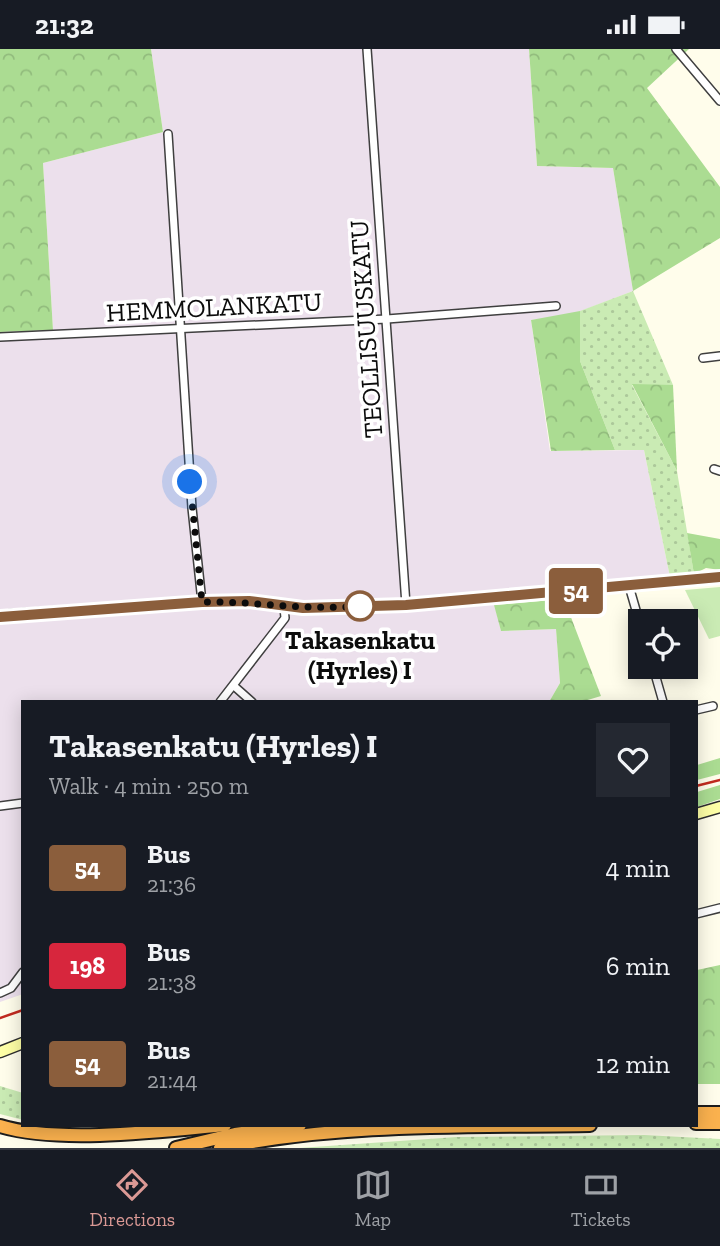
<!DOCTYPE html>
<html lang="en">
<head>
<meta charset="utf-8">
<style>
	body { margin:0; font-family:"Zilla Slab",serif; background:#242831; color:#f1f3f6; height:100vh; display:flex; flex-direction:column; font-size:26px; white-space:nowrap }
	* { box-sizing:border-box; margin:0 }
	p { font-size:23px; color:#9ea1a6 }
	.icon { flex:none; width:38px; height:38px; fill:none; stroke:currentColor; stroke-width:2; stroke-linecap:round; stroke-linejoin:round }
	.map { position:relative; flex:1; overflow:hidden }
	.panel { position:absolute; left:21px; top:651px; width:677px; height:427px; display:flex; flex-direction:column; background:#171b24; border-radius:0px; box-shadow:0 4px 18px #0003 }
	.panel>* { flex:none }
	.badge { padding:0 14px; border-radius:5px; font-size:24px; line-height:46px }
	.buttons { position:absolute; left:628px; top:560px; display:grid; gap:14px }
	.buttons a { display:grid; place-items:center; width:70px; height:70px; border-radius:0px; background:#171b24; box-shadow:0 4px 18px #0003; font-size:35px }
	.you { position:absolute; width:35px; height:35px; margin:-18px; border:5px solid #fff; border-radius:50%; background:#1a73e8; box-shadow:0 0 0 10px #1a73e833 }
	.map>.badge { position:absolute; translate:-50% -50%; box-shadow:0 0 0 4px #fff }
	.round { display:grid; place-items:center; flex:none; width:74px; height:74px; border-radius:0px; background:#242831 }
	.headline { display:flex; align-items:center; justify-content:space-between; height:119px; padding:0 28px }
	h1 { font-size:33px; font-weight:700; line-height:52px }
	ul { padding:0; list-style:none }
	li { display:flex; align-items:center; gap:21px; height:98px; padding:0 28px }
	li div { flex:1 }
	li b { display:block; font-size:26px }
	li em { font-style:normal }
	li .badge { min-width:77px; font-weight:700; text-align:center }
	.status { display:flex; justify-content:space-between; align-items:center; height:49px; padding:0 35px; background:#171b24; direction:ltr }
	.status svg { height:19px; fill:currentColor }
	.tabs { display:flex; justify-content:space-around; align-items:center; height:98px; border-top:2px solid #363941; background:#171b24; font-size:19px; color:#9ea1a6 }
	.tabs a { display:grid; justify-items:center; gap:4px }
	.tabs .current { color:#db9995 }
	.map>svg:first-child { display:block }
	.industrial { fill:#ece0ec }
	.grass { fill:url(#grass-dots) }
	.forest { fill:url(#forest-crowns) }
	.park { fill:#caebb4 }
	.lines { fill:none; stroke-linecap:round; stroke-linejoin:round }
	.street-casing { stroke:#3f3f3f; stroke-width:10 }
	.secondary-casing { stroke:#2e2e2e; stroke-width:13 }
	.highway-casing { stroke:#1d1d1d; stroke-width:16 }
	.street { stroke:#fff; stroke-width:7 }
	.secondary { stroke:#feffa6; stroke-width:10 }
	.highway { stroke:#fab14e; stroke-width:12 }
	.rail { stroke:#c12a1f; stroke-width:2.5 }
	.line-casing { stroke:#fff; stroke-width:16 }
	.line { stroke:#8b5e3c; stroke-width:10 }
	.walk { stroke:#0c0c0c; stroke-width:7; stroke-dasharray:0 12.6 }
	.stop-dot { fill:#fff; stroke:#8b5e3c; stroke-width:3.5 }
	.labels { text-anchor:middle; dominant-baseline:central; stroke-width:7; stroke-linejoin:round; paint-order:stroke }
	.street-label { font-size:26px; fill:#0c0c0c; stroke:#fff }
	.stop-label { font-size:26px; font-weight:bold; fill:#0c0c0c; stroke:#fff }
</style>
</head>
<body>
<div class="status"><b>21:32</b><svg viewBox="0 0 49 12"><path d="M0 12V9h3v3zM5 12V6h3v6zM10 12V3h3v9zM15 12V0h3v12zM26 1h20v11H26zM47 4h2v5h-2z"/></svg></div>
<div class="map">
<svg width="720" height="1099" viewBox="0 0 720 1099">
	<defs>
		<pattern id="grass-dots" width="8" height="8" patternUnits="userSpaceOnUse" patternTransform="scale(1.75)"><rect width="8" height="8" fill="#caebb4"/><path d="M2 2h.1M6 6h.1" fill="none" stroke="#acc89a" stroke-width="1.8" stroke-linecap="round"/></pattern>
		<pattern id="forest-crowns" width="20" height="18" patternUnits="userSpaceOnUse" patternTransform="scale(1.75)"><rect width="20" height="18" fill="#abdc92"/><path d="M2 6a3 3 0 1 1 6 0M12 15a3 3 0 1 1 6 0" fill="none" stroke="#92bc7d"/></pattern>
	</defs>
	<rect width="100%" height="100%" fill="#fffdeb"/>
	<polygon class="industrial" points="151,0 529,0 537,117 613,119 633,242 568,267 531,271 550,402 644,401 670,528 491,542 501,582 556,580 560,634 549,653 23,653 23,945 0,953 0,282 53,281 43,114 163,83"/>
	<g class="grass">
		<polygon points="633,242 673,336 632,336 677,422 694,525 670,528 644,401 615,401 580,312 580,262"/>
		<polygon points="0,1037 23,1044 23,1071 0,1065"/>
		<polygon points="644,1086 720,1090 720,1099 299,1099 457,1088"/>
	</g>
	<g class="forest">
		<polygon points="0,0 151,0 163,83 43,114 53,281 0,283"/>
		<polygon points="529,0 689,0 647,39 720,138 720,189 633,242 613,119 537,117"/>
		<polygon points="580,262 580,312 615,401 551,402 531,271"/>
		<polygon points="632,335 673,336 677,422"/>
		<polygon points="687,484 720,490 720,521 706,519 694,525"/>
		<polygon points="564,550 601,647 581,653 549,653 560,634 556,580 501,582 494,556"/>
		<polygon points="720,709 720,725 697,731 697,716"/>
		<polygon points="720,736 720,750 697,758 697,743"/>
		<polygon points="720,916 720,1035 697,1035 697,921"/>
	</g>
	<polygon class="park" points="720,538 720,587 709,590 685,541"/>
	<g class="lines">
		<defs>
			<g id="street">
				<polyline points="367,0 406,556"/>
				<polyline points="676,0 720,52"/>
				<polyline points="168,85 192,459 202,553"/>
				<polyline points="0,288 387,270 556,257"/>
				<polyline points="703,309 720,307"/>
				<polyline points="714,420 720,422"/>
				<polyline points="629,537 640,575"/>
				<polyline points="653,618 663,653"/>
				<polyline points="234,637 252,653"/>
				<polyline points="220,653 285,569 284,558"/>
				<polyline points="696,661 713,657"/>
				<polyline points="0,757 23,754"/>
				<polyline points="696,865 720,859"/>
				<polyline points="0,944 11,939 23,923"/>
			</g>
			<g id="secondary">
				<polyline points="0,567 202,553 249,552 303,559 406,556 720,528"/>
				<polyline points="696,765 720,758"/>
				<polyline points="0,1003 23,994"/>
			</g>
			<g id="highway">
				<polyline points="696,1064 720,1064"/>
				<polyline points="696,1074 720,1074"/>
				<path d="M 0,1077 C 58,1095 163,1082 225,1076"/>
				<polyline points="176,1099 235,1085 300,1076"/>
				<path d="M 220,1099 C 341,1074 466,1078 590,1076"/>
			</g>
		</defs>
		<use href="#street" class="street-casing"/>
		<use href="#secondary" class="secondary-casing"/>
		<use href="#highway" class="highway-casing"/>
		<use href="#street" class="street"/>
		<use href="#secondary" class="secondary"/>
		<use href="#highway" class="highway"/>
		<g class="rail">
			<polyline points="696,737 720,731"/>
			<polyline points="0,969 23,961"/>
		</g>
	</g>
	<g class="lines">
		<defs>
			<polyline id="line" points="0,568 202,553 249,552 303,559 406,556 720,528"/>
		</defs>
		<use href="#line" class="line-casing"/>
		<use href="#line" class="line"/>
		<path class="walk" d="M 190,433 L 202,553 C 255,552 307,562 360,557"/>
	</g>
	<circle class="stop-dot" cx="360" cy="557" r="14"/>
	<g class="labels">
		<g class="street-label">
			<text transform="translate(214 258) rotate(-3)">HEMMOLANKATU</text>
			<text transform="translate(366 280) rotate(-94)">TEOLLISUUSKATU</text>
		</g>
		<g class="stop-label">
			<text x="360" y="591">Takasenkatu<tspan x="360" dy="30">(Hyrles) I</tspan></text>
		</g>
	</g>
</svg>
<div class="buttons">
<a><svg class="icon" aria-label="locate" viewBox="0 0 24 24"><circle cx="12" cy="12" r="6"/><path d="M12 2v4M12 18v4M2 12h4M18 12h4"/></svg></a>
</div>
<div class="you" style="left:190px;top:433px"></div>
<b class="badge" style="left:576px;top:542px;background:#8b5e3c;color:#fff">54</b>
<section class="panel">
<div class="headline"><div><h1>Takasenkatu (Hyrles) I</h1><p>Walk · 4 min · 250 m</p></div><a class="round"><svg class="icon" aria-label="heart" viewBox="0 0 24 24"><path d="M12 20l-8-8c-3-5 5-10 8-4 3-6 11-1 8 4z"/></svg></a></div>
<ul>
<li><span class="badge" style="background:#8b5e3c;color:#fff">54</span><div><b>Bus</b><p>21:36</p></div><em>4 min</em></li>
<li><span class="badge" style="background:#d7263d;color:#fff">198</span><div><b>Bus</b><p>21:38</p></div><em>6 min</em></li>
<li><span class="badge" style="background:#8b5e3c;color:#fff">54</span><div><b>Bus</b><p>21:44</p></div><em>12 min</em></li>
</ul>
</section>
</div>
<nav class="tabs">
<a class="current"><svg class="icon" aria-label="directions" viewBox="0 0 24 24"><path d="M12 3l9 9-9 9-9-9zM9 14v-3h6M13 9l2 2-2 2"/></svg>Directions</a>
<a><svg class="icon" aria-label="map" viewBox="0 0 24 24"><path d="M3 6l6-2 6 2 6-2v14l-6 2-6-2-6 2zM9 4v14M15 6v14"/></svg>Map</a>
<a><svg class="icon" aria-label="tickets" viewBox="0 0 24 24"><path d="M3 7h18v10H3zM15 7v10"/></svg>Tickets</a>
</nav>
</body>
</html>
